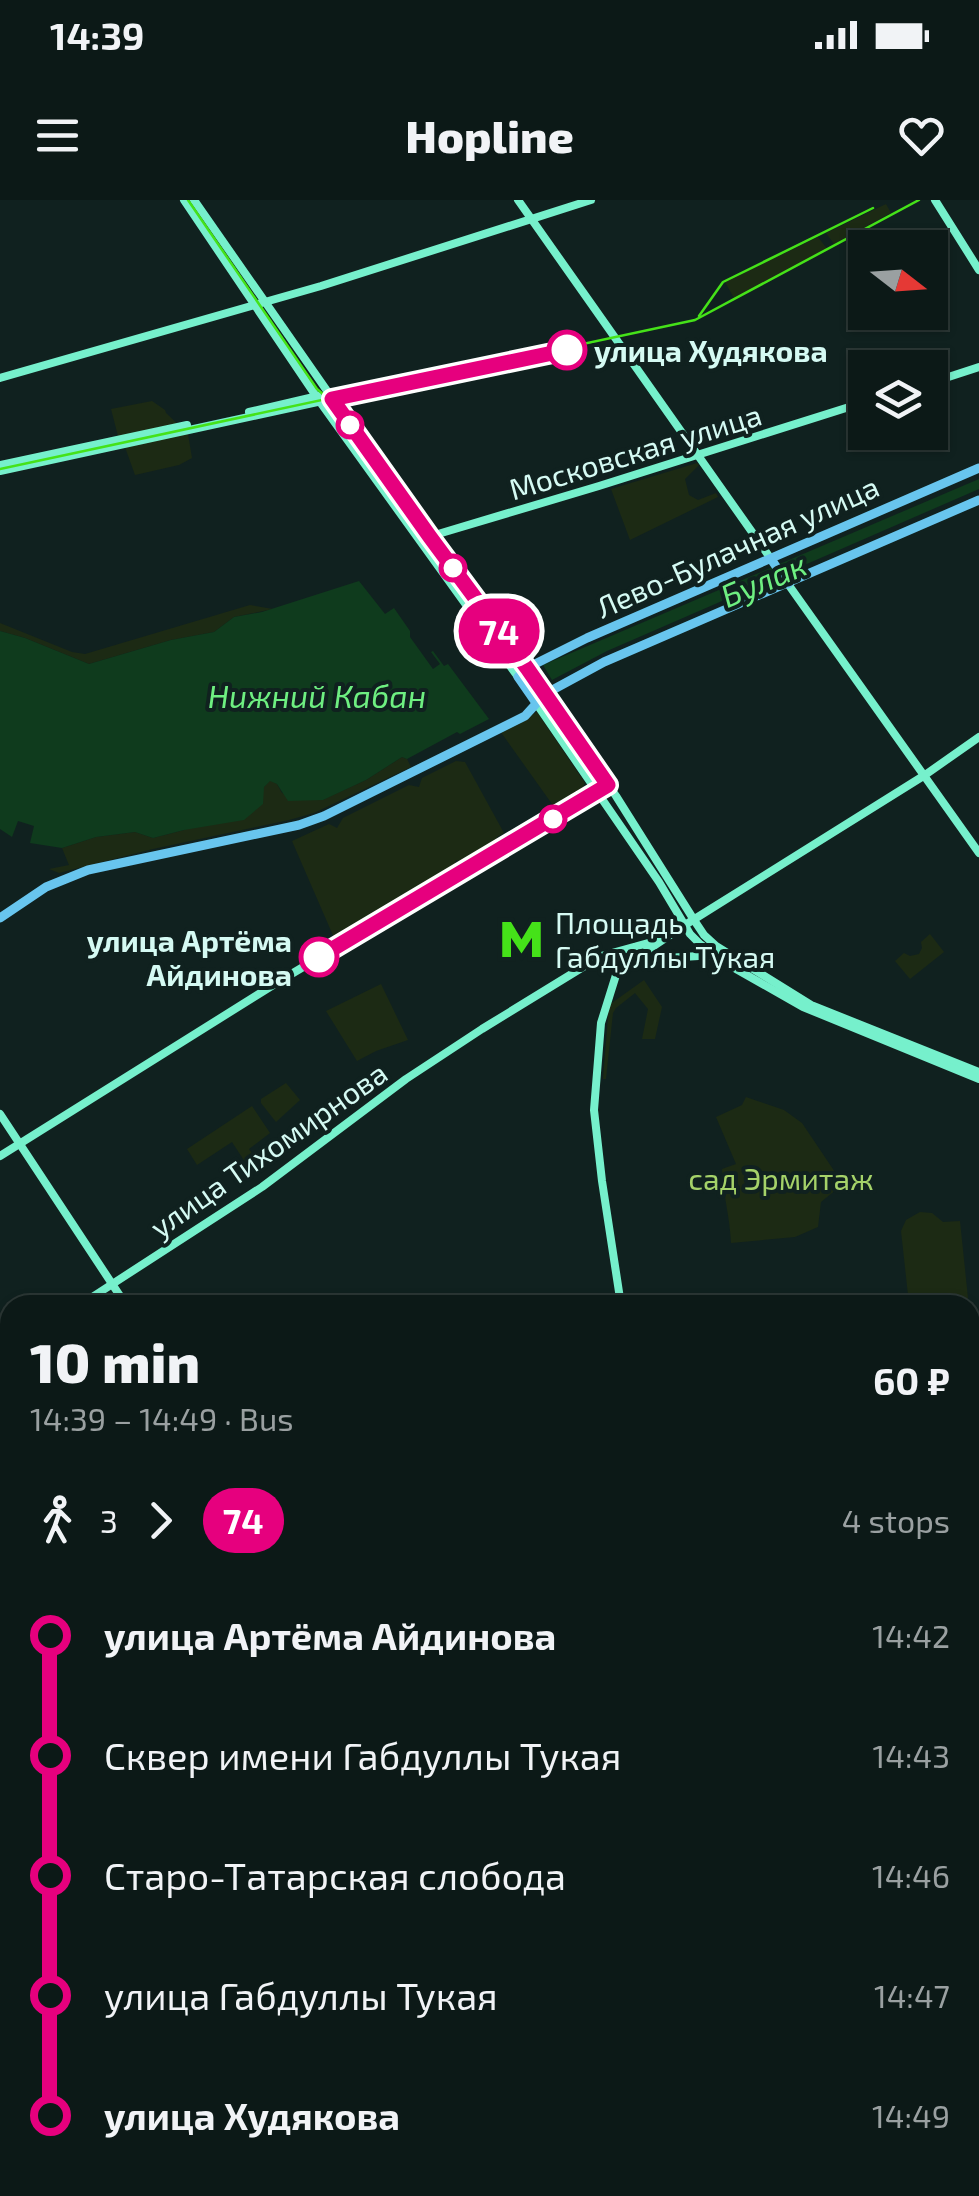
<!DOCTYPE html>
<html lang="en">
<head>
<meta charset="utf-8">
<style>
	body { margin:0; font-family:"Exo 2",sans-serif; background:#152220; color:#f1f3f6; height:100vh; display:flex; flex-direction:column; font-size:38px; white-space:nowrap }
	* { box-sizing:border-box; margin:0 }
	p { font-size:32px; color:#9aa0a1 }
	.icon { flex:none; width:55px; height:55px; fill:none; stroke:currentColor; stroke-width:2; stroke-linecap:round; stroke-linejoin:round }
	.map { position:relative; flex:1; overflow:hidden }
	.side { position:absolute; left:0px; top:1095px; width:980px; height:902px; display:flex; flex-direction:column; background:#0c1917; border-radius:30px 30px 0 0; box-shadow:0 2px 8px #0004,0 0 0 2px #2c3836 }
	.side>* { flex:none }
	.badge { padding:0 20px; border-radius:32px; font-size:35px; line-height:65px }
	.needle { width:65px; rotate:107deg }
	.tools { position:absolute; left:848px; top:30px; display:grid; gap:20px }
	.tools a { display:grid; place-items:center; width:100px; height:100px; border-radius:0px; background:#0c1917; box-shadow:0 2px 8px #0004,0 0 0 2px #2c3836; font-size:50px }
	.map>.badge { position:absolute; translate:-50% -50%; box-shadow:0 0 0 5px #fff }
	.legs { display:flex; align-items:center; gap:15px; height:110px; padding:0 30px; font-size:32px }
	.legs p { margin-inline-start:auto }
	.summary { display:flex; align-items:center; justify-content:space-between; height:170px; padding:0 30px }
	h1 { font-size:55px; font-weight:800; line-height:75px }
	ul { padding:0 30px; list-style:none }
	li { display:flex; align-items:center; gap:35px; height:120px; font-size:38px }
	li i { display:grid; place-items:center; width:15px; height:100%; margin:0 12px; background:currentColor }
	li i::after { content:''; width:25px; height:25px; margin:-12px; border:8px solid; border-radius:50%; background:#0c1917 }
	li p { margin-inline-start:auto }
	li:first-child i { background:linear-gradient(#0000 50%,currentColor 0) }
	li:last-child i { background:linear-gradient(currentColor 50%,#0000 0) }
	.status { display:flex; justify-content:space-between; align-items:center; height:70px; padding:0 50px; background:#0c1917; direction:ltr }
	.status svg { height:28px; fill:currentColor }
	header { display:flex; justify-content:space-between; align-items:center; height:130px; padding:0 30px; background:#0c1917; font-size:45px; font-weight:800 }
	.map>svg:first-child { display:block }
	.green { fill:#1c2a14 }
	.water { fill:#0f3b1d }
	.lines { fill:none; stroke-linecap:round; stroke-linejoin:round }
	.secondary { stroke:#76f0cc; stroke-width:8 }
	.primary { stroke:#68c5ee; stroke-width:9 }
	.tram { stroke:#45e219; stroke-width:2.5 }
	.line-1-casing { stroke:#fff; stroke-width:22 }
	.line-1 { stroke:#e6007e; stroke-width:15 }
	.stop-1-dot { fill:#fff; stroke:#e6007e; stroke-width:5 }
	.labels { text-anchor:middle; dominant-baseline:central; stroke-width:8; stroke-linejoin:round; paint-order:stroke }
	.stop-label { font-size:30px; font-weight:bold; fill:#d5faf3; stroke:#10211f; text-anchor:start }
	.street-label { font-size:30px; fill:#d5faf3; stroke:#10211f }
	.poi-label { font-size:30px; fill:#d5faf3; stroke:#10211f; text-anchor:start }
	.park-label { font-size:30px; fill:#a5d269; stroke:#10211f }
	.water-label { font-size:32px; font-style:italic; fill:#6eef81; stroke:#10211f }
</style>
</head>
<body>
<div class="status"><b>14:39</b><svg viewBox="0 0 49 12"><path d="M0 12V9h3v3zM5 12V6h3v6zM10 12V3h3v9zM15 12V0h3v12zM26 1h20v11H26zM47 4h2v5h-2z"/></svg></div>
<header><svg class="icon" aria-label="menu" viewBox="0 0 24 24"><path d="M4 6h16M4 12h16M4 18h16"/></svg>Hopline<svg class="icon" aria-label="heart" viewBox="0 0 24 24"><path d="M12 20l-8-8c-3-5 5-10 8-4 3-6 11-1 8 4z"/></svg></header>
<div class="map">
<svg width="979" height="1996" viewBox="0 0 979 1996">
	<rect width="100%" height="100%" fill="#10211f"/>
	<g class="green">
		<polygon points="886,4 891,13 834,44 826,33"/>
		<polygon points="818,37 828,50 735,100 725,82"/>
		<polygon points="152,201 165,210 166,213 188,234 192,258 179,265 135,275 121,236 118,236 111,209"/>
		<polygon points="697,263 699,265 685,279 689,295 698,300 716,293 718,297 630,340 611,289"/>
		<polygon points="250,405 273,409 234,417 214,432 171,440 89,464 25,438 0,431 0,423 72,452 85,454"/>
		<path d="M 537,512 L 585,583 C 578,597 570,604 557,611 L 500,531 Z"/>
		<polygon points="402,557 407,559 411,567 314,613 289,620 153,649 59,673 49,669 69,665 62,648 96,637 135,632 153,638 184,630 264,587 270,580 277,584 282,593 322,600 366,580"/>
		<polygon points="456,561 465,562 504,633 497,637 495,646 465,663 456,660 453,670 398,703 394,702 335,740 292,641 329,624 337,628 343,618 409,585 419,587 422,578"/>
		<polygon points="930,734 944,752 910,779 895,761 904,753 910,756 919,754 922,748 921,742"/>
		<polygon points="644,780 662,807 655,839 642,839 648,809 635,793 616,808 613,813 606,879 603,879 609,805"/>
		<polygon points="381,784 408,840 376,851 357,861 326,811"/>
		<polygon points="286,883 300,900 276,922 261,903 261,899"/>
		<path d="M 746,897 L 784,910 L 802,923 L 843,984 L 821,1002 L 818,1027 L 795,1037 L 731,1043 C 730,1017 723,995 722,969 L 736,964 L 716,917 L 742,905 Z"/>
		<polygon points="252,906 270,933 249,949 258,962 249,968 232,942 197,965 187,949"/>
		<polygon points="920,1012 932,1013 943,1022 960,1021 968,1098 966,1103 961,1103 956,1098 945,1099 937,1105 918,1105 908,1095 901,1031 906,1020"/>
		<polygon points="979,1849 979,1996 938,1996 937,1988 970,1988 970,1879"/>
		<polygon points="776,1988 929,1988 929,1996 781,1996"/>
	</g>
	<g class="water">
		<polygon points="979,279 979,289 607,451 552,480 543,465"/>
		<polygon points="359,381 385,414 394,408 410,431 410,437 433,469 440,464 431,452 433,451 444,466 448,464 489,519 460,534 457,532 407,559 402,557 366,580 323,600 288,601 277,584 270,581 264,587 263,604 244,620 184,630 153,638 135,632 96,637 62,648 30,643 34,626 18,621 12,637 0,629 0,431 25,438 89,464 171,440 214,432 234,417 262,412"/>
	</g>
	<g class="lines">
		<g class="secondary">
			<polyline points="184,0 320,202 518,477"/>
			<polyline points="194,0 424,330 527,468"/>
			<polyline points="518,0 771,359"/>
			<polyline points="935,0 979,70"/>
			<polyline points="0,178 321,86 591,0"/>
			<polyline points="930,183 979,167"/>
			<polyline points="249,212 318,196"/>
			<polyline points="0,265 187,225"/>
			<polyline points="0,271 322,201"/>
			<polyline points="428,337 599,286 865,202"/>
			<polyline points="788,384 979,653"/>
			<polyline points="545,494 616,596 694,720 704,735 716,746 811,805 979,872"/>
			<polyline points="536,503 659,682 690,734 700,744 736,769 803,807 979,879"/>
			<polyline points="600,759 633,760 715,755"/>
			<polyline points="0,914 126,1105"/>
			<polyline points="0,956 278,782 608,585"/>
			<polyline points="80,1105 262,987 406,879 482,829 601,756 659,740"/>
			<polyline points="621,1105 602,981 594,910 601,823 616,775 633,760 685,725 925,575 979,537"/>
			<polyline points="0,1158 10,1152"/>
			<polyline points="970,1175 979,1154"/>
			<polyline points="970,1433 979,1415"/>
			<polyline points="970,1458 979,1462"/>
			<polyline points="0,1740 10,1734"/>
			<polyline points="0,1771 10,1781"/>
			<polyline points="0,1910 10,1876"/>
			<polyline points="0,1925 10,1951"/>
			<polyline points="82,1988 84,1996"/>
			<polyline points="638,1988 643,1996"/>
			<polyline points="721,1988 722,1996"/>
			<polyline points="770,1988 776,1996"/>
			<polyline points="260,1996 264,1988"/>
			<polyline points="612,1996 616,1988"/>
			<polyline points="624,1996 628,1988"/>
		</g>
		<g class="primary">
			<polyline points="771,359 788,384"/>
			<polyline points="527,468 545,494"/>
			<polyline points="536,503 518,477 527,468 587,438 979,268"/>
			<polyline points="0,718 46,687 88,670 299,625 324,616 525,516 545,494 604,462 979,300"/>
			<polyline points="0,1462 10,1470"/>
			<polyline points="0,1472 10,1481"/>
			<polyline points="727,1988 736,1996"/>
			<polyline points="738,1988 747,1996"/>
		</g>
		<g class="tram">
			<polyline points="188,0 317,189 324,195 333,196"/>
			<polyline points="699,116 723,82 873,8"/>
			<polyline points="0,269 695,120 919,0"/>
		</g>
	</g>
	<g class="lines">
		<defs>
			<polyline id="line-1" points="319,757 608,585 527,468 430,337 332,199 567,150"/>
		</defs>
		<use href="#line-1" class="line-1-casing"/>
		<use href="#line-1" class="line-1"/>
	</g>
	<defs>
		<symbol id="metro-bare" viewBox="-9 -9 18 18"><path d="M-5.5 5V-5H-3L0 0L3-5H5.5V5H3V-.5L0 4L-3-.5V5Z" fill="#45e219" stroke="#10211f" stroke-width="2.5" paint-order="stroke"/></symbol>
	</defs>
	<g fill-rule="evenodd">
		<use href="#metro-bare" x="490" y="708" width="63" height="63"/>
	</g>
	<g class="stop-1-dot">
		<circle cx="567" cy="150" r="18"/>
		<circle cx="350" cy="225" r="12"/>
		<circle cx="453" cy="368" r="12"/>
		<circle cx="553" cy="619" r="12"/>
		<circle cx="319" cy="757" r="18"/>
	</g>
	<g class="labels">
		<g class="stop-label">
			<text x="594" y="150">улица Худякова</text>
			<text x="292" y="740" text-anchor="end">улица Артёма<tspan x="292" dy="34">Айдинова</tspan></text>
		</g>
		<g class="street-label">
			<text transform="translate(635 251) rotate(-17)">Московская улица</text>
			<text transform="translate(737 346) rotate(-24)">Лево-Булачная улица</text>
			<text transform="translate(268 949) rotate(-35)">улица Тихомирнова</text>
		</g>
		<g class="poi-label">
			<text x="555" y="722">Площадь<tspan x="555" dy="34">Габдуллы Тукая</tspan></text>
		</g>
		<g class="park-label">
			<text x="781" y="978">сад Эрмитаж</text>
		</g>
		<g class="water-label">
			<text transform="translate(763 379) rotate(-23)">Булак</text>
			<text x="317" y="495">Нижний Кабан</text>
		</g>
	</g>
</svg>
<div class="tools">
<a><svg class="needle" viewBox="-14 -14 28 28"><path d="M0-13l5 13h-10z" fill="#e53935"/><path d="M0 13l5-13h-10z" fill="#9aa0a1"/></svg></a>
<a><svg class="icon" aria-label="layers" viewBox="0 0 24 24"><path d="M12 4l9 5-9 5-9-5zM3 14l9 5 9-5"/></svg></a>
</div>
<b class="badge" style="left:499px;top:431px;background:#e6007e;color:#fff">74</b>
<section class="side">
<div class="summary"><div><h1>10 min</h1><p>14:39 – 14:49 · Bus</p></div><b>60 ₽</b></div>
<div class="legs"><svg class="icon" aria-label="walk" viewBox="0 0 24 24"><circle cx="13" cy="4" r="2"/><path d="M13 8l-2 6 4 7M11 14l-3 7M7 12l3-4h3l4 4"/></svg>3<svg class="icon" aria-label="forward" viewBox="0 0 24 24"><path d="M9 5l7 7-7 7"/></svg><b class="badge" style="background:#e6007e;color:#fff">74</b><p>4 stops</p></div>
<ul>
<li><i style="color:#e6007e"></i><b>улица Артёма Айдинова</b><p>14:42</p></li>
<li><i style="color:#e6007e"></i><span>Сквер имени Габдуллы Тукая</span><p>14:43</p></li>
<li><i style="color:#e6007e"></i><span>Старо-Татарская слобода</span><p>14:46</p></li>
<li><i style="color:#e6007e"></i><span>улица Габдуллы Тукая</span><p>14:47</p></li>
<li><i style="color:#e6007e"></i><b>улица Худякова</b><p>14:49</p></li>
</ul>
</section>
</div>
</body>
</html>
